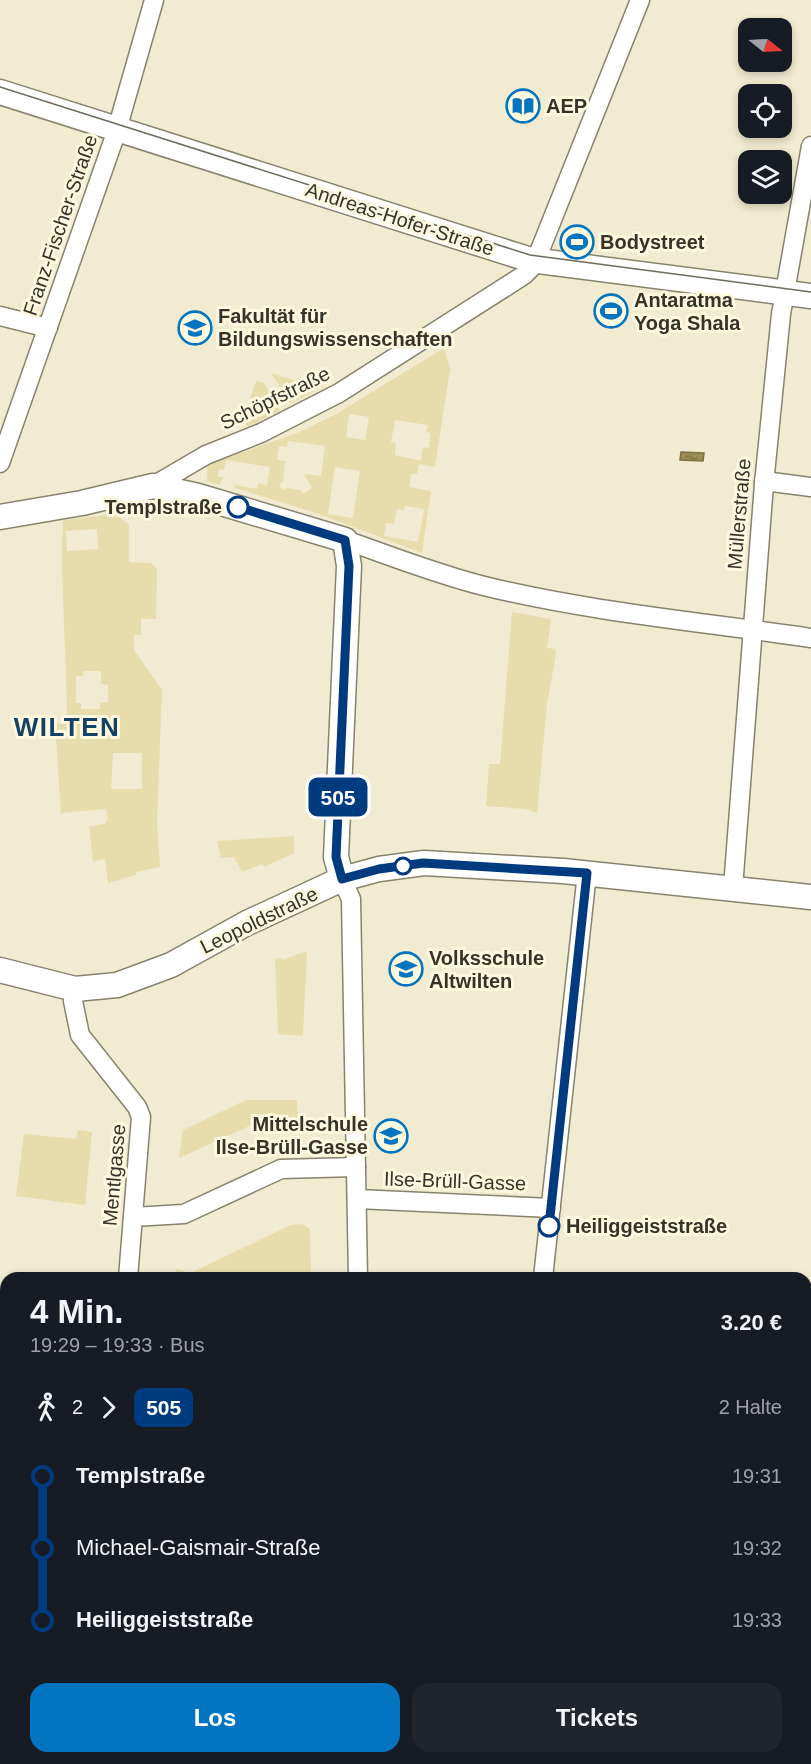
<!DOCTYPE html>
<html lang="de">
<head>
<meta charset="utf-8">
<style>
	body { margin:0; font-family:Helvetica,sans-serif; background:#20242c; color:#f1f3f6; height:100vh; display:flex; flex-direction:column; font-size:22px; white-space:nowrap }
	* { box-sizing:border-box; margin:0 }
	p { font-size:20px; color:#9ea1a6 }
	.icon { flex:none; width:33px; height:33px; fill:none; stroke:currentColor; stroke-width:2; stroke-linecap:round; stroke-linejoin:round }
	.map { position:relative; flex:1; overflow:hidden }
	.panel { position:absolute; left:0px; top:1272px; width:812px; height:492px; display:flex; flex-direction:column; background:#171b24; border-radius:18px 18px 0 0; box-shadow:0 3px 9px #0003 }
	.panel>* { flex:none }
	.badge { padding:0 12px; border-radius:9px; font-size:21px; line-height:39px }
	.needle { width:39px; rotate:108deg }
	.buttons { position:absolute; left:738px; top:18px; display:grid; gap:12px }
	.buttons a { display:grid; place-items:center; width:54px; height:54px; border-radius:12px; background:#171b24; box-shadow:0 3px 9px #0003; font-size:30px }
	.map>.badge { position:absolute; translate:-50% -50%; box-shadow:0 0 0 3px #fff }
	.legs { display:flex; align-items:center; gap:9px; height:66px; padding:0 30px; font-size:20px }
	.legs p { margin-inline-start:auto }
	.summary { display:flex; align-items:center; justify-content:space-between; height:102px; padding:0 30px }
	h1 { font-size:33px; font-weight:700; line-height:45px }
	.button { display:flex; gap:12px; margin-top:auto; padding:12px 30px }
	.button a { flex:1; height:69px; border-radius:18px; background:#0374bf; color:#fff; font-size:24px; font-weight:700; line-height:69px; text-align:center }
	.button a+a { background:#20242c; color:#f1f3f6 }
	ul { padding:0 30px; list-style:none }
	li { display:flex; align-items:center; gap:21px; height:72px; font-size:22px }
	li i { display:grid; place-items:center; width:9px; height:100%; margin:0 8px; background:currentColor }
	li i::after { content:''; width:15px; height:15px; margin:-8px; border:4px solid; border-radius:50%; background:#171b24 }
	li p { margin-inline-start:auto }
	li:first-child i { background:linear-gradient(#0000 50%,currentColor 0) }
	li:last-child i { background:linear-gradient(currentColor 50%,#0000 0) }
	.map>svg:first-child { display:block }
	.garden { fill:#e7ddac; fill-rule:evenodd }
	.water { fill:url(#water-ripples); stroke:#7d7345; stroke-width:1.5 }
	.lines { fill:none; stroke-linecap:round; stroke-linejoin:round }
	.street-casing { stroke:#88836c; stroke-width:21 }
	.secondary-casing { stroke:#88836c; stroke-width:27 }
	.street { stroke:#fff; stroke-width:18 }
	.secondary { stroke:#fff; stroke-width:24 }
	.tram { stroke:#6e6a5c; stroke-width:1.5 }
	.rail { stroke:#6e6a5c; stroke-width:4.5; stroke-dasharray:10 10; stroke-linecap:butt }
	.line-1-casing { stroke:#fff; stroke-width:14 }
	.line-1 { stroke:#003b80; stroke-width:9 }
	.stop-1-dot { fill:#fff; stroke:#003b80; stroke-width:3 }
	.labels { text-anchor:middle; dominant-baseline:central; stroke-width:6; stroke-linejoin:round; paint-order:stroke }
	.poi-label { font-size:20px; font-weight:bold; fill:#36342a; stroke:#fef9de; text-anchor:start }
	.street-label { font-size:20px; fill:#36342a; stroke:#fef9de }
	.stop-label { font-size:20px; font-weight:bold; fill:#36342a; stroke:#fef9de; text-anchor:end }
	.district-label { font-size:26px; font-weight:bold; letter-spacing:1.5px; fill:#144166; stroke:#fef9de }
</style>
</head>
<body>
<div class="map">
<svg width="811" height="1764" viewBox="0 0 811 1764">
	<defs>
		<pattern id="water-ripples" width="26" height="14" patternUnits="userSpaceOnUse" patternTransform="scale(1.5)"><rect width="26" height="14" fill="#9b8e51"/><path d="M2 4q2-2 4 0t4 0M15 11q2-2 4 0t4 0" fill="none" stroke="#7f7543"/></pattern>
	</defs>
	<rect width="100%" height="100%" fill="#f1ebd1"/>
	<g class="garden">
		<path d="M 444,348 L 450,369 L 435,467 L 419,464 L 417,474 L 411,474 L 409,487 L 431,491 L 422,553 L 316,513 L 235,488 L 234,485 L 257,489 L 258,483 L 267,485 L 270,467 L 226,460 L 224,470 L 219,469 L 218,477 L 223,477 L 220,485 L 207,481 L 207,465 L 297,433 L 336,414 ZM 349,414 L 369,417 L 365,440 L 346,437 ZM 395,420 L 428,425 L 426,432 L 431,433 L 429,448 L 423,447 L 421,461 L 395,455 L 396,443 L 391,442 ZM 288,441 L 325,446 L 321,476 L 304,474 L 312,488 L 303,494 L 301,490 L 287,488 L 283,490 L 279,485 L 283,482 L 285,461 L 277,460 L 279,446 L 287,447 ZM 335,467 L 360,471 L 353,518 L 328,514 ZM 405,506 L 424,509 L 418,542 L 384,536 L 386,523 L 394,524 L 397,509 L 404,510 Z"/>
		<polygon points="271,373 300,382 315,373 323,386 291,404"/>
		<polygon points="256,381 264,383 280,411 248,427 243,421"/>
		<path d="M 116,514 L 129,525 L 129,562 L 151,563 L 157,569 L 156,619 L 141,619 L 141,635 L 134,635 L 134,650 L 162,690 L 157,822 L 160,867 L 136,872 L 136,875 L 108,883 L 105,859 L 93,861 L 89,826 L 105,824 L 108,819 L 106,809 L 61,813 L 55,724 L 67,723 C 67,655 60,588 63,520 ZM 97,529 L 98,549 L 67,551 L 66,531 ZM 83,671 L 101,671 L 101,684 L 108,685 L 108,702 L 100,703 L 100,709 L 81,709 L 81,703 L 76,703 L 76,676 L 83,676 ZM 113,753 L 142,753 L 142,789 L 111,789 Z"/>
		<polygon points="512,612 551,619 547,648 555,649 556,654 547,704 537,813 526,809 486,806 489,764 500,764"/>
		<polygon points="294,836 294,853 264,867 262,864 242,872 234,857 221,858 217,841"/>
		<polygon points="307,951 303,1036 278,1034 275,959 281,958 282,960"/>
		<polygon points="246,1100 297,1100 298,1123 254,1124 179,1158 183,1130"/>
		<polygon points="78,1130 92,1132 85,1205 16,1196 24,1134 76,1139"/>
		<polygon points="302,1224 310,1229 311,1278 175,1278 176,1269 183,1270 186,1275 291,1225"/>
	</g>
	<polygon class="water" points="681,452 704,453 703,461 680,460"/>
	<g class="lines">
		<defs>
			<g id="street">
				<polyline points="0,316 48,328"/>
				<polyline points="0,463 116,133 154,0"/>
				<polyline points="764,481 811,487"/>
				<polyline points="153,486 206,455 261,433 339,393 524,275 534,265 640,0"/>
				<path d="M 345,540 C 391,556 436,574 484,586 C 590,612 703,622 811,638"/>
				<polyline points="342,879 351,899 358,1278"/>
				<polyline points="733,888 764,484 781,314 811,146"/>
				<polyline points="75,989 73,1001 80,1035 137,1107 141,1117 128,1278"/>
				<polyline points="357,1199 551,1208"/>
				<polyline points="133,1217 184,1214 281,1169 356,1167"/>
				<polyline points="543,1278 587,873"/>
				<polyline points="0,1426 6,1426"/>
				<polyline points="806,1471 811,1473"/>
			</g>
			<g id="secondary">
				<polyline points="0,92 531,260 811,296"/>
				<polyline points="0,517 82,503 153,486 198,496 345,540 349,566 336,857 342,879"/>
				<polyline points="0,970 75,989 117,985 171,965 247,923 342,879 379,869 424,863 563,871 811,897"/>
				<polyline points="0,1516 6,1517"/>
				<polyline points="806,1697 811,1671"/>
				<polyline points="806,1751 811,1754"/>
			</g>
		</defs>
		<use href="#street" class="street-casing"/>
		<use href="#secondary" class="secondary-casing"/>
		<use href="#street" class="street"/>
		<use href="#secondary" class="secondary"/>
		<g class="tram">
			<polyline points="0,87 530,255 811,292"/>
			<polyline points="806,1679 811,1652"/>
			<polyline points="806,1716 811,1688"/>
			<polyline points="791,1758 792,1764"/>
		</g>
		<g class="rail">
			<polyline points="0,1561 6,1563"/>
			<polyline points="0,1602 6,1604"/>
			<polyline points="143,1758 153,1764"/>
			<polyline points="382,1758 392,1764"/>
			<polyline points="404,1758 415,1764"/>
		</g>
	</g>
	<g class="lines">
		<defs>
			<polyline id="line-1" points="238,507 345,540 349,566 336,857 342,879 379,869 423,863 587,873 549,1226"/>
		</defs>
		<use href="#line-1" class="line-1-casing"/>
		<use href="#line-1" class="line-1"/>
	</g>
	<defs>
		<symbol id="library-ring" viewBox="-11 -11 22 22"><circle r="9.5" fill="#fef9de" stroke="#0374bf" stroke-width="1.5"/><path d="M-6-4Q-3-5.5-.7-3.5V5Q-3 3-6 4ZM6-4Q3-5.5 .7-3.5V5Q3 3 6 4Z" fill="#0374bf"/></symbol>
		<symbol id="stadium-ring" viewBox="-11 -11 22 22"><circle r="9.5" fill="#fef9de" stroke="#0374bf" stroke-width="1.5"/><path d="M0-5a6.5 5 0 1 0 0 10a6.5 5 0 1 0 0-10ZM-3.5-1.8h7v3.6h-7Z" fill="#0374bf"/></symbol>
		<symbol id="university-ring" viewBox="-11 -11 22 22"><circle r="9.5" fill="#fef9de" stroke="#0374bf" stroke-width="1.5"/><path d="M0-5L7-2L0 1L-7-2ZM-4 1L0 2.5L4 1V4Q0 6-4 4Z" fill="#0374bf"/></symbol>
		<symbol id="school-ring" viewBox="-11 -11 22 22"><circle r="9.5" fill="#fef9de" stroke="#0374bf" stroke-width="1.5"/><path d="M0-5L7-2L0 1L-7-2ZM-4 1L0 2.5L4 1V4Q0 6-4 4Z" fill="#0374bf"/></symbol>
	</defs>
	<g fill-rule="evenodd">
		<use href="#library-ring" x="504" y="87" width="38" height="38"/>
		<use href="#stadium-ring" x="558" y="223" width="38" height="38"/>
		<use href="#stadium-ring" x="592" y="292" width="38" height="38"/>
		<use href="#university-ring" x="176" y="309" width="38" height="38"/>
		<use href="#school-ring" x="387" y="950" width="38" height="38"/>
		<use href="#school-ring" x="372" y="1117" width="38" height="38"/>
	</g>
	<g class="stop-1-dot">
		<circle cx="238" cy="507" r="10"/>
		<circle cx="403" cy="866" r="8"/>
		<circle cx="549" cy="1226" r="10"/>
	</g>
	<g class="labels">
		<g class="poi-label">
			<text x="546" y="106">AEP</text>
			<text x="600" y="242">Bodystreet</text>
			<text x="634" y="300">Antaratma<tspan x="634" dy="23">Yoga Shala</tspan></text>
			<text x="218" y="316">Fakultät für<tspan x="218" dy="23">Bildungswissenschaften</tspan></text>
			<text x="429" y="958">Volksschule<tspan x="429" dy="23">Altwilten</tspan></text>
			<text x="368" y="1124" text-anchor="end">Mittelschule<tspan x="368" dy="23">Ilse-Brüll-Gasse</tspan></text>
		</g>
		<g class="street-label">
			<text transform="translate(400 219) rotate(18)">Andreas-Hofer-Straße</text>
			<text transform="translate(60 225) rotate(-71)">Franz-Fischer-Straße</text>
			<text transform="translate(275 398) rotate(-26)">Schöpfstraße</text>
			<text transform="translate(739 514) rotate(-85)">Müllerstraße</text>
			<text transform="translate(259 920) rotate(-26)">Leopoldstraße</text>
			<text transform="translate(114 1175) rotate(-85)">Mentlgasse</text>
			<text transform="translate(455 1181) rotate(2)">Ilse-Brüll-Gasse</text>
		</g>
		<g class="stop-label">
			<text x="222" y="507">Templstraße</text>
			<text x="566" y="1226" text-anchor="start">Heiliggeiststraße</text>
		</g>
		<g class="district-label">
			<text x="67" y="727">WILTEN</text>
		</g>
	</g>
</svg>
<div class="buttons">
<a><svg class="needle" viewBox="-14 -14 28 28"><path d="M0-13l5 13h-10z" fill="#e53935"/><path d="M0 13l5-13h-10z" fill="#9ea1a6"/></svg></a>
<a><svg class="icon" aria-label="locate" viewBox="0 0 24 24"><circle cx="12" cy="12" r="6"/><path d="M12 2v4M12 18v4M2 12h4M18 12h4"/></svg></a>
<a><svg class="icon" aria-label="layers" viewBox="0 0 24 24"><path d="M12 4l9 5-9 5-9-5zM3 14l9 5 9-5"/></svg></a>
</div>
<b class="badge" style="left:338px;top:797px;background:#003b80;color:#fff">505</b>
<section class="panel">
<div class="summary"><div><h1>4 Min.</h1><p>19:29 – 19:33 · Bus</p></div><b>3.20 €</b></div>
<div class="legs"><svg class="icon" aria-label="walk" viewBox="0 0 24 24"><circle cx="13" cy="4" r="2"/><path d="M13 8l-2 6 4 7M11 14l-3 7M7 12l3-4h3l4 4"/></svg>2<svg class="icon" aria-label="forward" viewBox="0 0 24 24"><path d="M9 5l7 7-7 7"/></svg><b class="badge" style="background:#003b80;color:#fff">505</b><p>2 Halte</p></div>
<ul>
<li><i style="color:#003b80"></i><b>Templstraße</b><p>19:31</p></li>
<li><i style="color:#003b80"></i><span>Michael-Gaismair-Straße</span><p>19:32</p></li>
<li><i style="color:#003b80"></i><b>Heiliggeiststraße</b><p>19:33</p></li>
</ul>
<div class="button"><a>Los</a><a>Tickets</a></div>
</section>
</div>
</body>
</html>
